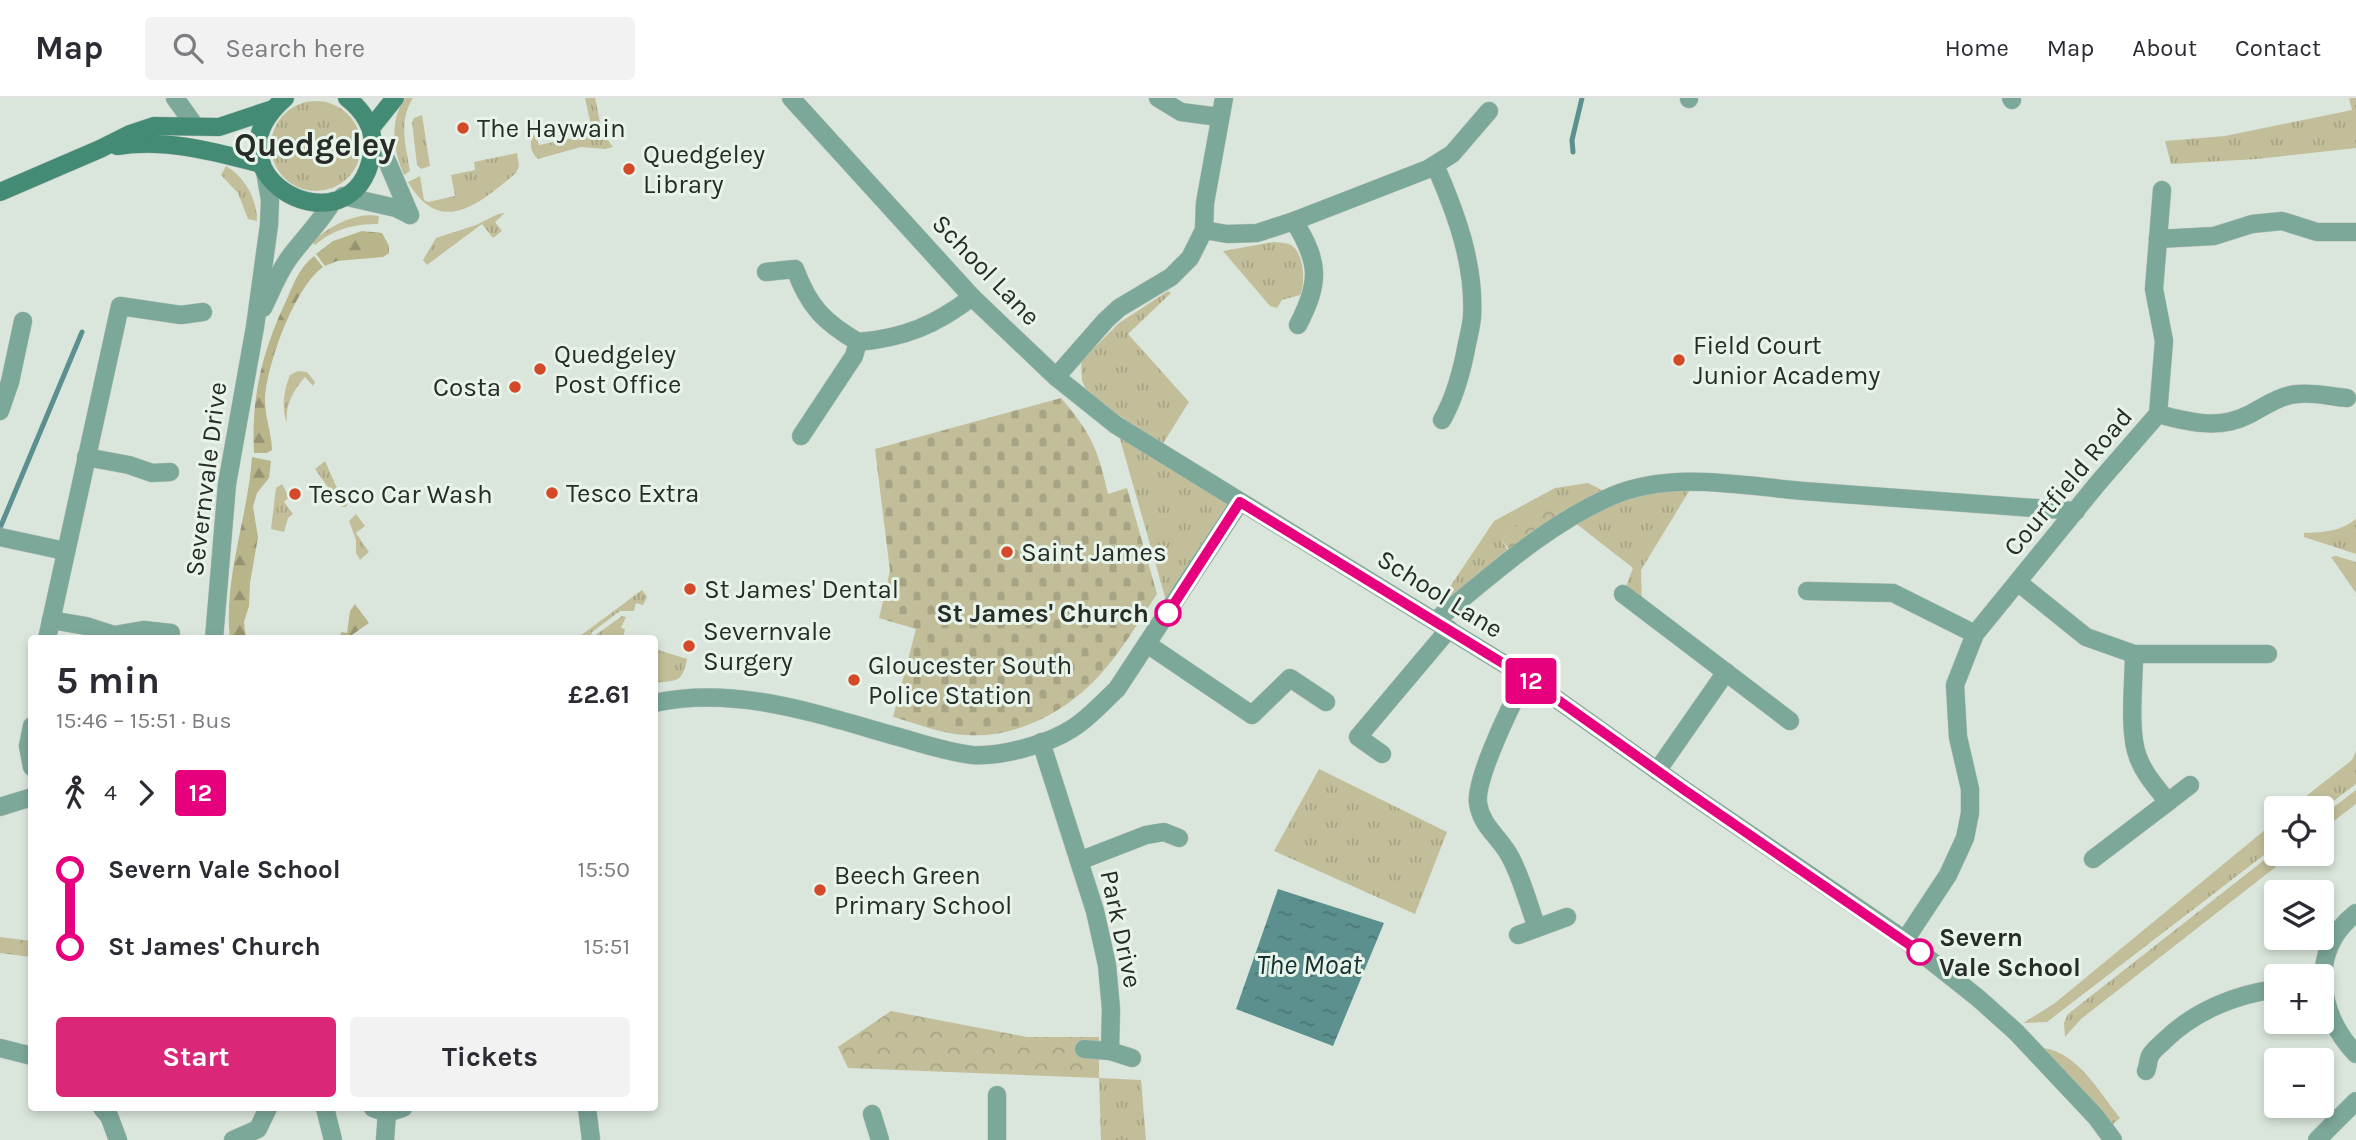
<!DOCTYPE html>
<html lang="en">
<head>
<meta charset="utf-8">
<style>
	body { margin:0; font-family:Karla,sans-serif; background:#f2f2f3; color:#2b2b33; height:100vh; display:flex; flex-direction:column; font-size:26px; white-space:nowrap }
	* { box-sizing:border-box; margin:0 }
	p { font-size:23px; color:#7c7c81 }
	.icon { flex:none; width:38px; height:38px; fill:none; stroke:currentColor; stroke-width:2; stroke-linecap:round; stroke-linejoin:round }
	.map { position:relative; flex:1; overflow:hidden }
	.drawer { position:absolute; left:28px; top:537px; width:630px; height:476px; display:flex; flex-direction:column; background:#fff; border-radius:7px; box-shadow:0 4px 10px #0003 }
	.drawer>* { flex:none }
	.badge { padding:0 14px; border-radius:5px; font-size:24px; line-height:46px }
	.controls { position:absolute; left:2264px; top:698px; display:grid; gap:14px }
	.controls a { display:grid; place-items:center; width:70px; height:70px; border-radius:7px; background:#fff; box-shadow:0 4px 10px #0003; font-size:35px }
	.map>.badge { position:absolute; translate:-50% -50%; box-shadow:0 0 0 4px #fff }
	.legs { display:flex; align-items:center; gap:10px; height:77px; padding:0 28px; font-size:23px }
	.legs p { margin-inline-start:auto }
	.head { display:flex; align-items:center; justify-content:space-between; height:119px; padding:0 28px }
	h1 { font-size:38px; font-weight:700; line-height:52px }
	.action { display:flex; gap:14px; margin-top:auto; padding:14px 28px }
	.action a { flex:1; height:80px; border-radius:7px; background:#db2777; color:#fff; font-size:28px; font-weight:700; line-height:80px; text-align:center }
	.action a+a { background:#f2f2f3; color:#2b2b33 }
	ul { padding:0 28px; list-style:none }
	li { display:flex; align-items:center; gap:24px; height:77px; font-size:26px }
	li i { display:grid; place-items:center; width:10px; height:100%; margin:0 9px; background:currentColor }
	li i::after { content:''; width:18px; height:18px; margin:-9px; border:5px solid; border-radius:50%; background:#fff }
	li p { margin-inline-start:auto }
	li:first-child i { background:linear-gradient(#0000 50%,currentColor 0) }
	li:last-child i { background:linear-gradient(currentColor 50%,#0000 0) }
	header { display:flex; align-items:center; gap:42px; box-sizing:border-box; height:98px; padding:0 35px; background:#fff; border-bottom:2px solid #e1e1e2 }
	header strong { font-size:33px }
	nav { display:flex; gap:38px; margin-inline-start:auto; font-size:24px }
	.search { width:490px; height:63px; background:#f2f2f3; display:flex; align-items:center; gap:18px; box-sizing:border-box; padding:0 24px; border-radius:7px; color:#7c7c81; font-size:26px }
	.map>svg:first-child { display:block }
	.grass { fill:url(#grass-tufts) }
	.forest { fill:url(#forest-firs) }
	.cemetery { fill:url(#cemetery-stones) }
	.park { fill:url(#park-crowns) }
	.water { fill:url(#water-ripples) }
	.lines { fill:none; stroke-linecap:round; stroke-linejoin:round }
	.stream { stroke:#5b908f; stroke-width:5 }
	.minor-casing { stroke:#b6c1b8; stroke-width:19 }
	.tertiary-casing { stroke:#b6c1b8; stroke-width:19 }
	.secondary-casing { stroke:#b6c1b8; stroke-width:19 }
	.minor { stroke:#7ca899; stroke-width:18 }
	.tertiary { stroke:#7ca899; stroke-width:18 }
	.secondary { stroke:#448b76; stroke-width:18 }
	.line-1-casing { stroke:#fff; stroke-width:16 }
	.line-1 { stroke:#e6007e; stroke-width:10 }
	.poi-dot { fill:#d44a29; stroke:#e8f4e9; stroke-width:2.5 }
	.stop-1-dot { fill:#fff; stroke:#e6007e; stroke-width:3.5 }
	.labels { text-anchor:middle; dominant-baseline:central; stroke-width:6; stroke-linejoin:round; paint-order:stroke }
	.poi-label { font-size:26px; fill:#272c28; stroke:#e8f4e9; text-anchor:start }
	.street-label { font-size:26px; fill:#272c28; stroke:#e8f4e9 }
	.stop-label { font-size:26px; font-weight:bold; fill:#272c28; stroke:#e8f4e9; text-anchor:end }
	.water-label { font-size:28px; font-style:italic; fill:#143131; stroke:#e8f4e9 }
	.district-label { font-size:33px; font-weight:bold; fill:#272c28; stroke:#e8f4e9 }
</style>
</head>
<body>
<header>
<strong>Map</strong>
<div class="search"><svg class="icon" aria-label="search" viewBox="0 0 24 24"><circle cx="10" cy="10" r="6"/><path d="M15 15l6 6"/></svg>Search here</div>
<nav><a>Home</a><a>Map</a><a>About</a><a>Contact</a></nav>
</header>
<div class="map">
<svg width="2356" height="1042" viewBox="0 0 2356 1042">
	<defs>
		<pattern id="grass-tufts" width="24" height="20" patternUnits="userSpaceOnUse" patternTransform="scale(1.75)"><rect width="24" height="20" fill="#c2be9a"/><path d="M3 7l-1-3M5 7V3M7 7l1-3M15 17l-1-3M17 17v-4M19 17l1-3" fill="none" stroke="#a7a385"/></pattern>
		<pattern id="forest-firs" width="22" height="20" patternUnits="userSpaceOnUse" patternTransform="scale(1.75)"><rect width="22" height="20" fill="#b9b58b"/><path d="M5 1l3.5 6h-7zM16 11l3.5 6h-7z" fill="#969372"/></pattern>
		<pattern id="cemetery-stones" width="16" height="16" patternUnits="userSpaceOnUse" patternTransform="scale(1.75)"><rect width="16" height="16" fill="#c2be9a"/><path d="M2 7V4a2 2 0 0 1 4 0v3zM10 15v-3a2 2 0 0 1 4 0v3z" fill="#a7a385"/></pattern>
		<pattern id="park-crowns" width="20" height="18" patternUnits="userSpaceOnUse" patternTransform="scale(1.75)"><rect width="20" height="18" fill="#c2be9a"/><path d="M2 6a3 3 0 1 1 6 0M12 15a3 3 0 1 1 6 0" fill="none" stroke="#a7a385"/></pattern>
		<pattern id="water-ripples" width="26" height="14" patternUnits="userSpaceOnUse" patternTransform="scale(1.75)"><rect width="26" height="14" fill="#5b908f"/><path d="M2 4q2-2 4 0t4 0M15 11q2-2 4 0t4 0" fill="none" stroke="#4b7675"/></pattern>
	</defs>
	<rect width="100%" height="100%" fill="#dae6dc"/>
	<g class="grass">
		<path d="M 405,0 L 413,0 C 398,23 406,48 410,73 L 404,77 C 393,51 389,24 405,0 Z"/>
		<path d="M 585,0 L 595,0 L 602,34 L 613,49 L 605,51 L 581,49 L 538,61 C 531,55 528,45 534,37 L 536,38 L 539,47 L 593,36 Z"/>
		<polygon points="2349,0 2356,0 2356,50 2257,61 2171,66 2165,43 2225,38 2352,12"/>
		<circle cx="316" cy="48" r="45"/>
		<polygon points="422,17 430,68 421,71 417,67 412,24 414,20"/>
		<path d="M 517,55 L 519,68 L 516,75 C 481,104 441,141 408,84 L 420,78 L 424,102 L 428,104 L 455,98 L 451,77 L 475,72 L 474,64 Z"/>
		<path d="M 226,68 C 245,79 257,101 257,123 L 248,121 L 238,95 L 221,77 Z"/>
		<polygon points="505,115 495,124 502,133 493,140 482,126 427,167 423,162 436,140 476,127 498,116"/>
		<path d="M 369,117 L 379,118 L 378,126 C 354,126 334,131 315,147 L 312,144 C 329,129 346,119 369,117 Z"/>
		<path d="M 1274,144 C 1279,145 1286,144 1291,147 C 1304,155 1306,185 1300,197 L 1282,202 L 1277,210 L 1270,208 L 1223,153 Z"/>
		<polygon points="1168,193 1171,195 1128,236 1189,304 1162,347 1095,301 1087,293 1082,283 1081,263 1119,225"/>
		<path d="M 298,273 L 307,274 L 315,284 L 313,288 L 305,279 C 293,293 285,307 287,325 C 281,310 284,291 290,277 Z"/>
		<polygon points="1116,327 1240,404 1169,513"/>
		<polygon points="325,363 336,388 348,405 346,409 342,409 315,371"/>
		<polygon points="1588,385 1604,393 1567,414 1550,394 1502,443 1511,457 1433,514 1494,423 1555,390"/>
		<polygon points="1694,385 1641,472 1642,510 1623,496 1633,470 1569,420 1615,397"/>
		<polygon points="282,386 289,399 284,404 293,416 288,420 284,434 271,431 276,390"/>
		<polygon points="356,416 365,428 356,435 369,454 360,462 356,455 356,442 349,423"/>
		<path d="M 2356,421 L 2356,456 L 2304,439 L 2304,435 C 2323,434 2340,434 2356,421 Z"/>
		<polygon points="2336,458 2356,464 2356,495 2331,459"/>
		<polygon points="642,492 647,499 643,507 636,505 634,513 620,513 592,534 590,541 586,538 576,541"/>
		<polygon points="622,518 626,519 621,530 625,531 623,541 596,541 597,536"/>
		<path d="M 655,551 L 687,561 C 682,585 678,582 655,585 Z"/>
		<polygon points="2356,653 2356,686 2322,712 2291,710 2352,662"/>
		<polygon points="1319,671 1447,734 1415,816 1274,753"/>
		<polygon points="2356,692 2356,706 2322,732 2322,718"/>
		<polygon points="2277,722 2277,747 2047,924 2023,925 2055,905"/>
		<polygon points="2277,752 2277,756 2292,756 2081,921 2065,939 2064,925 2068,916"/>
		<path d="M 2044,950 C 2079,956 2099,994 2120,1020 L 2111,1028 Z"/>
		<polygon points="1099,980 1141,982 1146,1042 1101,1042"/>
	</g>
	<g class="forest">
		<polygon points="362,133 382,135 389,148 389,155 383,159 337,163 325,168 316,156 333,143"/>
		<path d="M 314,158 L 323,169 C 294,190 266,268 265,303 C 265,320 272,336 272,352 L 267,355 L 254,355 C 251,300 262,253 286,203 C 293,187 299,170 314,158 Z"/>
		<path d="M 252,359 L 271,363 L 269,380 L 257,395 L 253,409 L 258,439 L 250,485 L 249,508 L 244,524 L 246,541 L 230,541 C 223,481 248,419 252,359 Z"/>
		<polygon points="355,506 369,525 346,541 340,541 341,534 347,535 350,513"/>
	</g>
	<path class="cemetery" d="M 1061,300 C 1091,335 1098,351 1108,396 L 1127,390 L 1157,496 C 1140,521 1125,548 1105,571 C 1072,611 1018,641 965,637 C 941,636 916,625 893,619 L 916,531 L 879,520 L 890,473 L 875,351 Z"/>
	<g class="park">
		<polygon points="1550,393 1567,414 1510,452 1502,443"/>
		<polygon points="0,839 31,843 31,859 0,855"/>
		<polygon points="891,913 1027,939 1099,939 1099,980 848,970 838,949"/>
	</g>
	<polygon class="water" points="1278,791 1384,825 1333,948 1236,911"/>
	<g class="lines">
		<g class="stream">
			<polyline points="1573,54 1572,42 1582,0"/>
			<polyline points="0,430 82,234"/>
		</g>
		<defs>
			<g id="minor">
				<polyline points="175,0 195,28"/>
				<polyline points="791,0 972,199 1056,279 1116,327 1527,580 1683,691 1905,842 1978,900 2016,934 2096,1019 2113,1042"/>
				<polyline points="1158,0 1181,14 1219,19"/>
				<polyline points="2011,0 2012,2"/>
				<polyline points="1689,1 1689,0"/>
				<polyline points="373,46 387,63 410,117"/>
				<path d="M 1435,67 C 1456,115 1475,166 1472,219 C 1471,231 1467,244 1465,256 C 1460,280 1454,301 1442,322"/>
				<polyline points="343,98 396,110 410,117"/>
				<path d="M 1294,123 C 1320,165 1320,184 1298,227"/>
				<polyline points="1204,132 1227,136 1257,135 1294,123 1428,71 1452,56 1489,13"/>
				<polyline points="2158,141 2214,138 2252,126 2282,123 2317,134 2356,134"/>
				<path d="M 766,174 L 795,171 C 809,209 824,224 858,244"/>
				<polyline points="1056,279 1105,223 1119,210 1171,179 1190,160 1204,132 1205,105 1224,0"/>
				<polyline points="0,313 10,284 23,223"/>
				<path d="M 2158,316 C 2188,324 2219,332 2248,317 C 2264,309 2280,297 2298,296 C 2314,294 2332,299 2347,300"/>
				<path d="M 801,338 L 854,258 L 858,244 C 904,240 936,227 972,199"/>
				<polyline points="86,359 129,367 152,375 170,374"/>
				<polyline points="0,439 65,453"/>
				<polyline points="2019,485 2086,539 2134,556 2268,556"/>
				<polyline points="1807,493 1893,495 1975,536"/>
				<polyline points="1623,496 1790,623"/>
				<polyline points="51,522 86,528 114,537 143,532 171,535"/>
				<path d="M 1435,523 C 1491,478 1545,427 1612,398 C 1676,371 1751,390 1817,394 C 1903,401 1989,407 2076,413"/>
				<polyline points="47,541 120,208 181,217 203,214"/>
				<polyline points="1147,546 1252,617 1290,580 1326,604"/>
				<path d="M 1527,580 C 1513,601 1475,681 1478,705 C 1481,727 1497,737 1508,755 C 1520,774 1529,808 1537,830"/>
				<path d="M 654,605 C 738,587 820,617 899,639 C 923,646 947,654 972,657 C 1001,659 1049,646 1073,630 C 1090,619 1103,604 1117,591 L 1240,404"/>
				<polyline points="32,628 28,648 32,669"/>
				<polyline points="1041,644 1095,813 1107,867 1111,911 1110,953"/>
				<polyline points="1382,656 1358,639 1449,531"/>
				<polyline points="1657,673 1726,574"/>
				<polyline points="2168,704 2190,687"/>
				<polyline points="0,709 32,699"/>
				<path d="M 2093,761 L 2168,704 C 2157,690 2144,676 2138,659 C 2128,634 2134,584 2134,556"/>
				<polyline points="1079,763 1146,737 1164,734 1179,740"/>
				<path d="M 2356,815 C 2308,852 2317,916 2356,956"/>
				<polyline points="1518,837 1567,819"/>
				<polyline points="1905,842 1948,777 1965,740 1970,715 1970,691 1958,639 1955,587 1975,536 2098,385 2158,316 2164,243 2154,191 2162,92"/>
				<polyline points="0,950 32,958"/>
				<polyline points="1084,951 1110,953 1132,960"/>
				<path d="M 2146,973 C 2148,969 2148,962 2150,958 C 2153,952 2160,947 2165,942 C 2195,913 2236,896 2277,891"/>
				<polyline points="997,997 997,1042"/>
				<polyline points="102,1010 109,1018 118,1042"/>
				<polyline points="373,1010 387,1015 403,1010"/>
				<polyline points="587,1010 591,1042"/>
				<polyline points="872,1016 880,1042"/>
				<polyline points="233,1042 258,1031 268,1010"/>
				<polyline points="385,1042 387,1015"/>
				<polyline points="2317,1042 2356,1003"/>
			</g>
			<g id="tertiary">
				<path d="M 263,210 C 272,192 279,172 292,156 C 306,138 321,123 333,103"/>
				<polyline points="214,541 227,386 255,229 269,127 270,102 265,73"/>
				<polyline points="325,1010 333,1042"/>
			</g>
			<g id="secondary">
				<path d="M 285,0 C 196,77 354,160 372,56 C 376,33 365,14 347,0"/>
				<polyline points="371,30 395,0"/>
				<path d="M 117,48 C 166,40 215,54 262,66"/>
				<polyline points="0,94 100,51 130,36 154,28 219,29 273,11"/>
			</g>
		</defs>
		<use href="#minor" class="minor-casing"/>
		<use href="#tertiary" class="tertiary-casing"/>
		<use href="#secondary" class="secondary-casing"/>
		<use href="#minor" class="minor"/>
		<use href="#tertiary" class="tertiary"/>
		<use href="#secondary" class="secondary"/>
	</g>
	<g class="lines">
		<defs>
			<polyline id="line-1" points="1168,515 1240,404 1527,580 1683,691 1920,854"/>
		</defs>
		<use href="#line-1" class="line-1-casing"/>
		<use href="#line-1" class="line-1"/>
	</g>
	<g class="poi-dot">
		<circle cx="463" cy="30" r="7"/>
		<circle cx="629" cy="71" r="7"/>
		<circle cx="1679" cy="262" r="7"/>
		<circle cx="540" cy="271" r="7"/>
		<circle cx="515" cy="289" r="7"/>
		<circle cx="552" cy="395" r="7"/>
		<circle cx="295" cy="396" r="7"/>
		<circle cx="1007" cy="454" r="7"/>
		<circle cx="690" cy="491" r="7"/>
		<circle cx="689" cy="548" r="7"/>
		<circle cx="854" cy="582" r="7"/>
		<circle cx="820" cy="792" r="7"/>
	</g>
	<g class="stop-1-dot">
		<circle cx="1168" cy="515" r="12"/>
		<circle cx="1920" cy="854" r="12"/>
	</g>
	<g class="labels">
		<g class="poi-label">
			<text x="477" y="30">The Haywain</text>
			<text x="643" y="56">Quedgeley<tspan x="643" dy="30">Library</tspan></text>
			<text x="1693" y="247">Field Court<tspan x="1693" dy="30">Junior Academy</tspan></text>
			<text x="554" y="256">Quedgeley<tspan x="554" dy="30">Post Office</tspan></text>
			<text x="501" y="289" text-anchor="end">Costa</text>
			<text x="566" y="395">Tesco Extra</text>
			<text x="309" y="396">Tesco Car Wash</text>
			<text x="1021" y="454">Saint James</text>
			<text x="704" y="491">St James' Dental</text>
			<text x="703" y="533">Severnvale<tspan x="703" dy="30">Surgery</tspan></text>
			<text x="868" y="567">Gloucester South<tspan x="868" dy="30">Police Station</tspan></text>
			<text x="834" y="777">Beech Green<tspan x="834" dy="30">Primary School</tspan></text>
		</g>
		<g class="street-label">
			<text transform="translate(986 172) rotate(46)">School Lane</text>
			<text transform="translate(206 381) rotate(-83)">Severnvale Drive</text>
			<text transform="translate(2068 384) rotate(-50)">Courtfield Road</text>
			<text transform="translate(1440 496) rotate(32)">School Lane</text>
			<text transform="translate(1121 831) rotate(78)">Park Drive</text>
		</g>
		<g class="stop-label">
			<text x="1149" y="515">St James' Church</text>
			<text x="1939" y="839" text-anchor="start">Severn<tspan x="1939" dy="30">Vale School</tspan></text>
		</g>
		<g class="water-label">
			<text x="1309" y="866">The Moat</text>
		</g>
		<g class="district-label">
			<text x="315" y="47">Quedgeley</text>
		</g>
	</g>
</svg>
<div class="controls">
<a><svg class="icon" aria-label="locate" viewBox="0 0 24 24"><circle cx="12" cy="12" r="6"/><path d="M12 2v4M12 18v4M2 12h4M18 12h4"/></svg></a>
<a><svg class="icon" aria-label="layers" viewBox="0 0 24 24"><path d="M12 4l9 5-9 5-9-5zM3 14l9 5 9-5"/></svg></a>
<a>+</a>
<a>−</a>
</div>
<b class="badge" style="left:1531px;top:583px;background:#e6007e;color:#fff">12</b>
<section class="drawer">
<div class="head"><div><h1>5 min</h1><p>15:46 – 15:51 · Bus</p></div><b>£2.61</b></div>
<div class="legs"><svg class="icon" aria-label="walk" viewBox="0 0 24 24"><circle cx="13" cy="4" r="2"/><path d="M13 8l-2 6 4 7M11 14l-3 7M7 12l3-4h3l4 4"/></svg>4<svg class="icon" aria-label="forward" viewBox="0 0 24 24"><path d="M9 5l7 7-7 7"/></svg><b class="badge" style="background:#e6007e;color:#fff">12</b></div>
<ul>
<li><i style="color:#e6007e"></i><b>Severn Vale School</b><p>15:50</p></li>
<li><i style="color:#e6007e"></i><b>St James' Church</b><p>15:51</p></li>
</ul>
<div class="action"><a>Start</a><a>Tickets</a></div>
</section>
</div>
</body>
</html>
